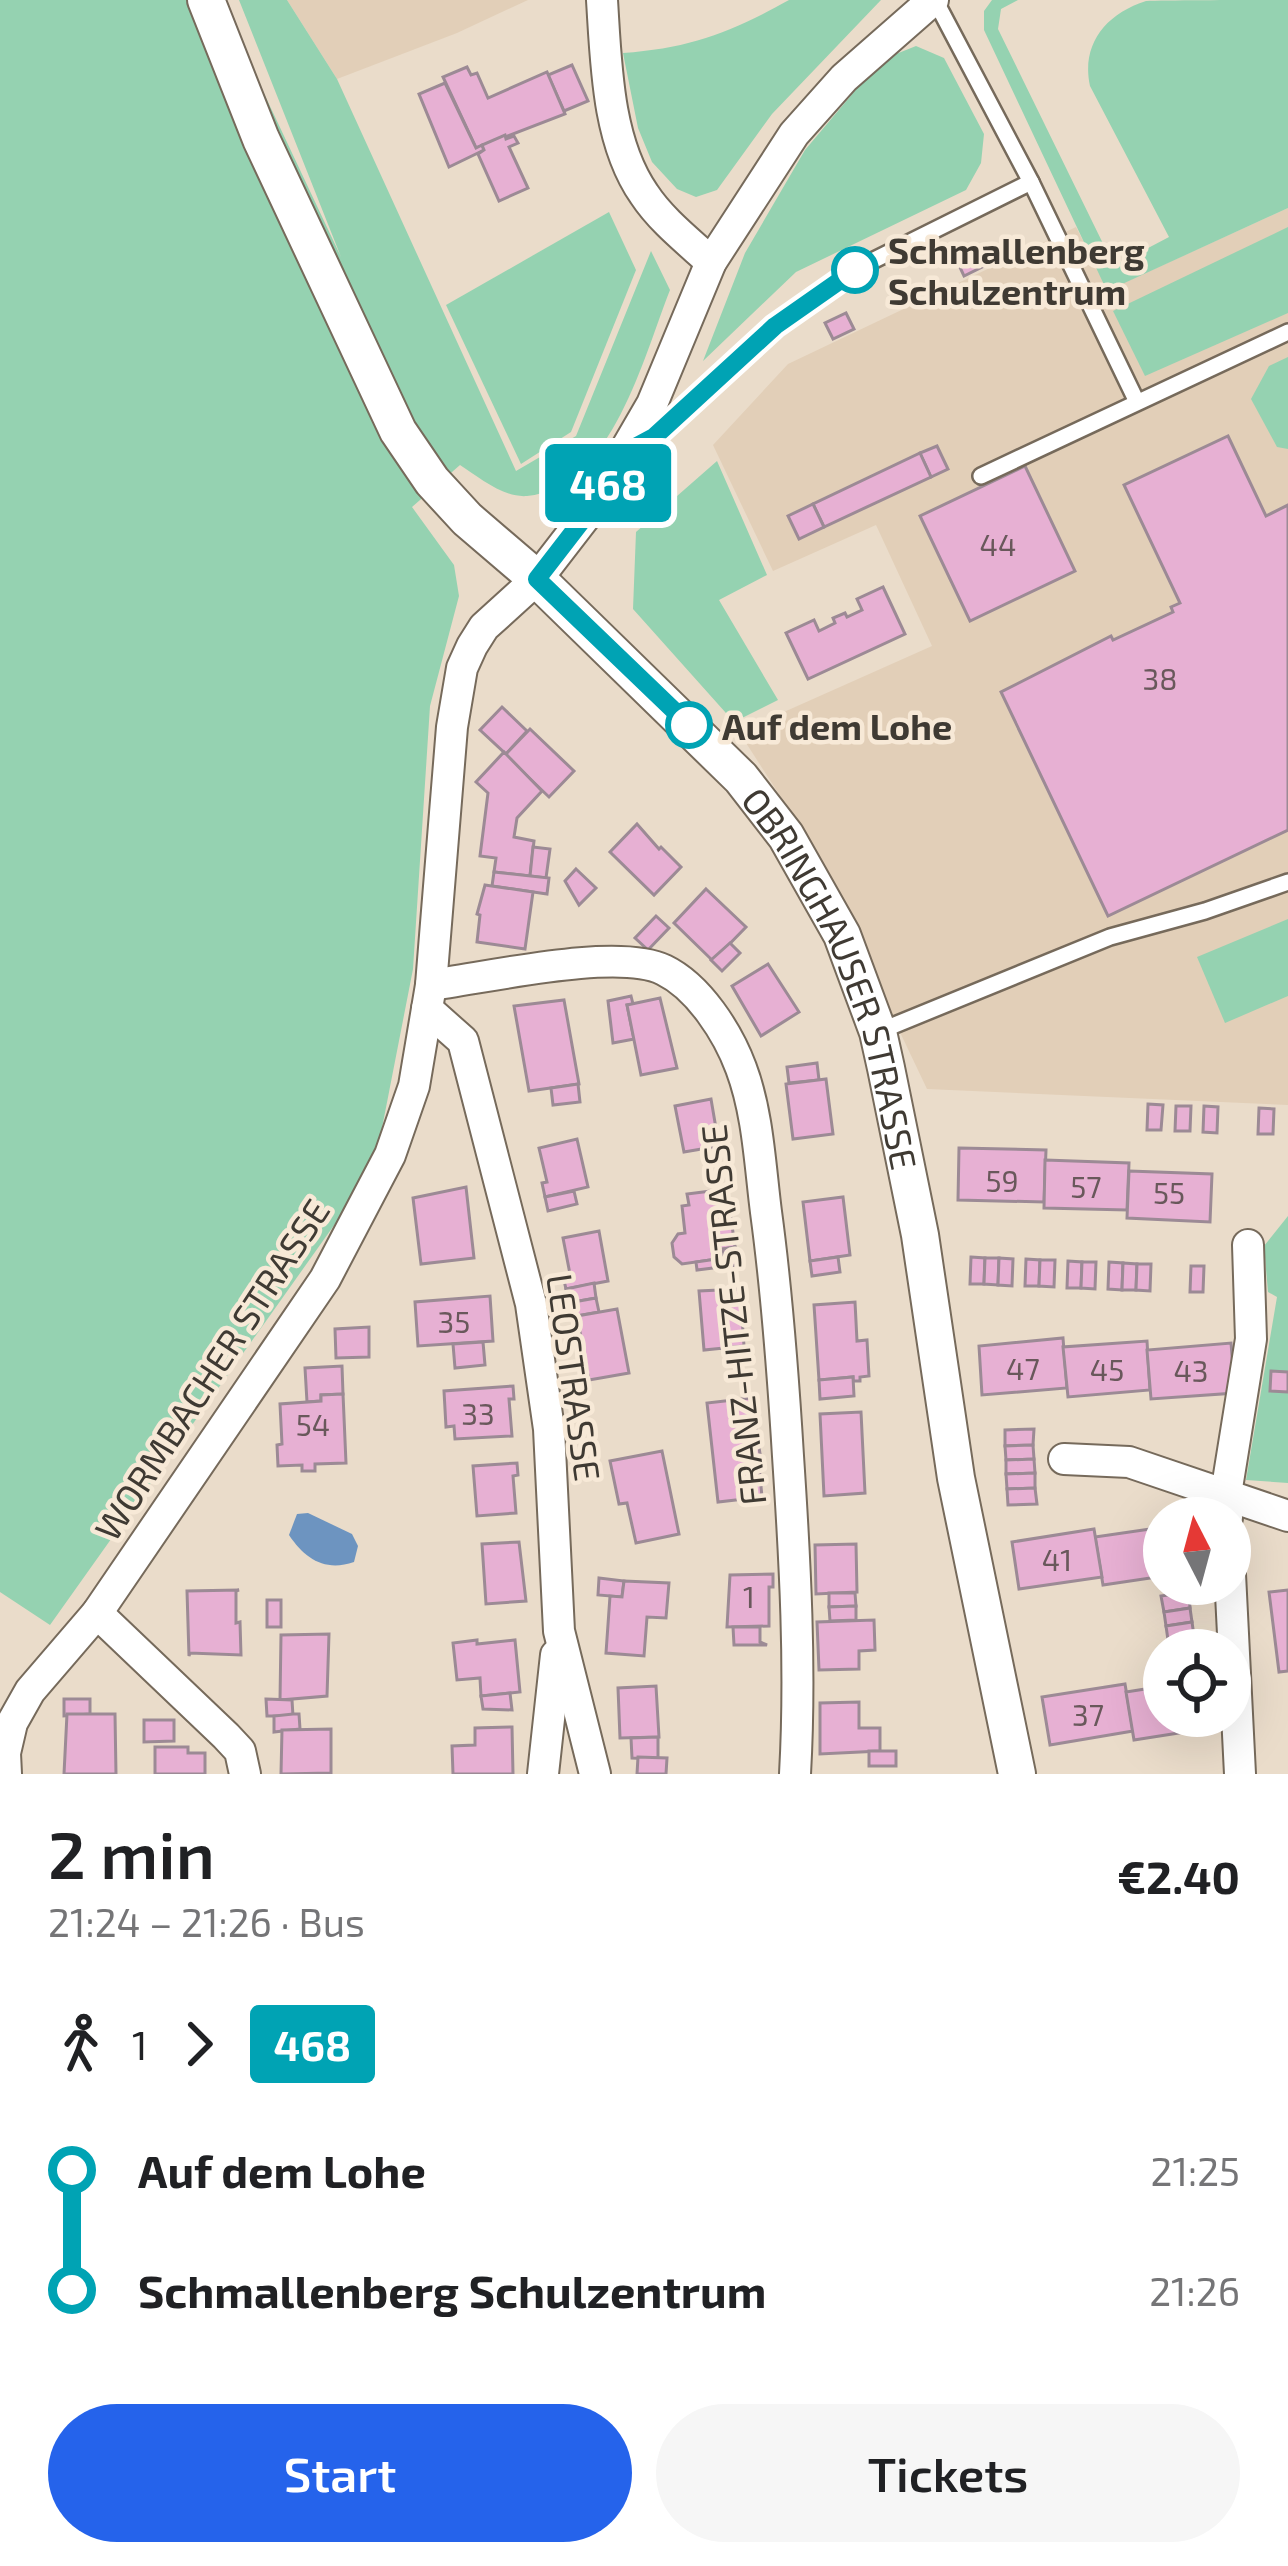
<!DOCTYPE html>
<html lang="en">
<head>
<meta charset="utf-8">
<style>
	body { margin:0; font-family:"Exo 2",sans-serif; background:#f6f6f6; color:#202124; height:100vh; display:flex; flex-direction:column; font-size:45px; white-space:nowrap }
	* { box-sizing:border-box; margin:0 }
	p { font-size:39px; color:#757577 }
	.icon { flex:none; width:66px; height:66px; fill:none; stroke:currentColor; stroke-width:2; stroke-linecap:round; stroke-linejoin:round }
	.map { position:relative; height:1774px; overflow:hidden }
	.details { display:flex; flex-direction:column; background:#fff; flex:1 }
	.details>* { flex:none }
	.badge { padding:0 24px; border-radius:9px; font-size:42px; line-height:78px }
	.needle { width:78px; rotate:354deg }
	.buttons { position:absolute; left:1143px; top:1497px; display:grid; gap:24px }
	.buttons a { display:grid; place-items:center; width:108px; height:108px; border-radius:50%; background:#fff; box-shadow:0 12px 48px #0002; font-size:60px }
	.map>.badge { position:absolute; translate:-50% -50%; box-shadow:0 0 0 6px #fff }
	.legs { display:flex; align-items:center; gap:18px; height:132px; padding:0 48px; font-size:39px }
	.legs p { margin-inline-start:auto }
	.headline { display:flex; align-items:center; justify-content:space-between; height:204px; padding:0 48px }
	h1 { font-size:66px; font-weight:600; line-height:90px }
	.cta { display:flex; gap:24px; margin-top:auto; padding:24px 48px }
	.cta a { flex:1; height:138px; border-radius:72px; background:#2563eb; color:#fff; font-size:48px; font-weight:600; line-height:138px; text-align:center }
	.cta a+a { background:#f6f6f6; color:#202124 }
	ul { padding:0 48px; list-style:none }
	li { display:flex; align-items:center; gap:42px; height:120px; font-size:45px }
	li i { display:grid; place-items:center; width:18px; height:100%; margin:0 15px; background:currentColor }
	li i::after { content:''; width:30px; height:30px; margin:-15px; border:9px solid; border-radius:50%; background:#fff }
	li p { margin-inline-start:auto }
	li:first-child i { background:linear-gradient(#0000 50%,currentColor 0) }
	li:last-child i { background:linear-gradient(currentColor 50%,#0000 0) }
	.map>svg:first-child { display:block }
	.built { fill:#e2cfb8 }
	.green { fill:#95d2b1 }
	.water { fill:#6d94c0 }
	.building { fill:#e7b0d3; stroke:#9c8a95; stroke-width:3 }
	.lines { fill:none; stroke-linecap:round; stroke-linejoin:round }
	.service-casing { stroke:#766a5b; stroke-width:20 }
	.minor-casing { stroke:#766a5b; stroke-width:34 }
	.tertiary-casing { stroke:#766a5b; stroke-width:40 }
	.service { stroke:#fff; stroke-width:15 }
	.minor { stroke:#fff; stroke-width:30 }
	.tertiary { stroke:#fff; stroke-width:36 }
	.line-1-casing { stroke:#fff; stroke-width:27 }
	.line-1 { stroke:#00a3b4; stroke-width:18 }
	.stop-1-dot { fill:#fff; stroke:#00a3b4; stroke-width:6 }
	.labels { text-anchor:middle; dominant-baseline:central; stroke-width:9; stroke-linejoin:round; paint-order:stroke }
	.number-label { font-size:30px; fill:#69585b }
	.stop-label { font-size:36px; font-weight:bold; fill:#3f3a33; stroke:#f7e9d7; text-anchor:start }
	.street-label { font-size:36px; fill:#3f3a33; stroke:#f7e9d7 }
</style>
</head>
<body>
<div class="map">
<svg width="1288" height="1774" viewBox="0 0 1288 1774">
	<rect width="100%" height="100%" fill="#eadcca"/>
	<g class="built">
		<polygon points="287,0 528,0 457,33 337,79"/>
		<polygon points="1288,208 1288,1105 927,1089 809,841 739,732 932,646 876,525 773,571 713,445 788,364 1076,227 1108,290"/>
	</g>
	<g class="green">
		<path d="M 0,0 L 220,0 L 341,257 L 239,0 L 287,0 L 337,79 L 516,471 L 576,436 L 651,251 L 670,290 C 644,355 612,488 527,496 C 503,498 479,477 460,465 L 412,507 L 454,565 L 459,596 L 430,706 L 413,969 L 374,1169 L 50,1625 L 0,1592 Z"/>
		<path d="M 789,0 L 881,0 L 772,114 L 717,190 L 696,197 L 677,189 L 652,162 L 638,128 L 623,53 C 690,48 730,33 789,0 Z"/>
		<path d="M 992,0 L 1018,0 L 1001,9 L 998,29 L 1114,266 L 1169,237 L 1090,86 C 1081,45 1105,14 1146,1 C 1168,0 1258,0 1288,0 L 1288,208 L 1107,291 L 984,30 L 984,11 Z"/>
		<polygon points="916,46 944,58 984,134 981,163 966,190 796,272 703,361 745,253 805,150 881,60"/>
		<polygon points="609,212 636,270 571,432 521,464 446,305"/>
		<polygon points="1288,227 1288,313 1145,376 1113,311"/>
		<polygon points="1288,357 1288,449 1277,447 1251,399 1269,366"/>
		<polygon points="717,461 767,575 719,600 778,700 734,722 633,609 636,532"/>
		<polygon points="1288,919 1288,996 1225,1023 1197,957"/>
		<polygon points="1288,1216 1288,1483 1246,1480 1277,1297 1268,1292 1264,1246"/>
	</g>
	<path class="water" d="M 308,1513 L 352,1534 L 358,1546 L 354,1562 C 325,1572 305,1559 289,1535 L 297,1514 Z"/>
	<g class="building">
		<polygon points="572,65 588,101 564,111 548,75"/>
		<polygon points="467,67 471,75 477,73 488,98 547,72 565,114 476,148 443,77"/>
		<polygon points="445,83 476,148 482,145 484,150 449,167 419,94"/>
		<polygon points="505,135 506,139 514,136 518,143 509,147 528,188 499,201 478,154 484,150 482,145"/>
		<polygon points="976,249 984,266 964,276 956,259"/>
		<polygon points="846,313 854,329 833,339 825,323"/>
		<polygon points="1228,436 1266,516 1288,505 1288,830 1108,916 1001,692 1111,636 1113,640 1173,612 1171,607 1180,603 1124,485"/>
		<polygon points="937,446 948,469 931,477 920,453"/>
		<polygon points="920,453 931,477 824,527 813,504"/>
		<polygon points="1025,466 1075,571 970,621 920,516"/>
		<polygon points="813,504 824,527 799,539 788,516"/>
		<polygon points="883,587 905,634 808,679 786,633 814,620 819,631 835,623 833,618 845,613 847,617 862,610 857,599"/>
		<polygon points="502,707 527,731 506,754 480,730"/>
		<polygon points="530,729 574,771 549,797 505,755"/>
		<polygon points="504,752 542,791 517,818 514,837 534,841 530,876 494,872 496,858 480,856 488,793 476,782"/>
		<polygon points="637,824 659,849 661,847 681,867 654,895 610,852"/>
		<polygon points="533,847 550,849 546,878 530,876"/>
		<polygon points="576,869 596,888 579,905 565,881"/>
		<polygon points="494,872 549,878 547,894 492,886"/>
		<polygon points="485,885 533,892 525,949 477,942 480,915 477,914"/>
		<polygon points="706,889 746,927 713,961 674,923"/>
		<polygon points="656,916 669,928 648,950 635,938"/>
		<polygon points="730,943 740,953 722,971 711,960"/>
		<polygon points="768,964 799,1012 761,1036 732,986"/>
		<polygon points="631,996 633,1004 627,1005 634,1039 613,1043 608,1001"/>
		<polygon points="660,998 677,1068 641,1075 627,1005"/>
		<polygon points="564,1000 579,1084 529,1091 514,1006"/>
		<polygon points="817,1063 819,1080 789,1083 787,1067"/>
		<polygon points="826,1079 833,1134 793,1139 786,1084"/>
		<polygon points="578,1084 580,1102 553,1105 551,1088"/>
		<polygon points="711,1099 719,1146 684,1152 675,1106"/>
		<polygon points="1148,1104 1163,1105 1161,1130 1147,1130"/>
		<polygon points="1176,1106 1191,1106 1190,1131 1175,1131"/>
		<polygon points="1204,1106 1218,1107 1217,1133 1203,1132"/>
		<polygon points="1259,1108 1274,1109 1273,1134 1258,1134"/>
		<polygon points="577,1139 588,1187 545,1197 542,1183 547,1182 539,1148"/>
		<polygon points="959,1148 1046,1150 1044,1202 958,1200"/>
		<polygon points="1045,1160 1129,1163 1127,1210 1044,1208"/>
		<polygon points="1129,1171 1212,1174 1210,1222 1127,1218"/>
		<polygon points="466,1187 474,1258 421,1264 413,1198"/>
		<polygon points="727,1189 735,1247 723,1249 724,1258 682,1264 674,1257 672,1243 678,1234 685,1233 682,1206 689,1205 687,1194"/>
		<polygon points="574,1191 577,1204 548,1211 545,1197"/>
		<polygon points="843,1197 850,1255 810,1261 803,1202"/>
		<polygon points="599,1231 608,1281 566,1289 563,1276 570,1274 563,1238"/>
		<polygon points="735,1247 737,1265 697,1270 696,1262 724,1258 723,1249"/>
		<polygon points="838,1257 840,1272 812,1276 810,1261"/>
		<polygon points="971,1257 985,1258 984,1284 970,1284"/>
		<polygon points="985,1258 999,1258 998,1285 984,1284"/>
		<polygon points="999,1258 1013,1259 1012,1286 998,1285"/>
		<polygon points="1026,1259 1040,1260 1039,1286 1025,1286"/>
		<polygon points="1040,1260 1055,1260 1054,1287 1039,1286"/>
		<polygon points="1068,1261 1082,1262 1081,1288 1067,1288"/>
		<polygon points="1082,1262 1096,1262 1095,1289 1081,1288"/>
		<polygon points="1109,1262 1123,1263 1122,1290 1108,1289"/>
		<polygon points="1123,1263 1137,1264 1136,1290 1122,1290"/>
		<polygon points="1137,1264 1151,1264 1150,1291 1136,1290"/>
		<polygon points="1191,1266 1204,1266 1203,1292 1190,1292"/>
		<polygon points="594,1283 596,1298 568,1303 566,1289"/>
		<polygon points="740,1289 744,1346 704,1350 699,1291"/>
		<polygon points="490,1296 493,1341 418,1346 415,1302"/>
		<polygon points="596,1298 599,1312 571,1317 568,1303"/>
		<polygon points="855,1302 857,1341 867,1340 869,1376 860,1377 860,1381 853,1381 853,1377 819,1380 814,1305"/>
		<polygon points="617,1309 629,1373 589,1380 577,1316"/>
		<polygon points="369,1327 369,1357 336,1358 335,1329"/>
		<polygon points="1063,1338 1067,1388 982,1395 979,1346"/>
		<polygon points="1147,1341 1150,1390 1068,1397 1063,1347"/>
		<polygon points="483,1342 485,1365 455,1368 453,1344"/>
		<polygon points="1231,1343 1235,1393 1151,1399 1147,1350"/>
		<polygon points="342,1366 343,1394 321,1395 321,1401 307,1402 305,1368"/>
		<polygon points="1271,1371 1288,1372 1288,1392 1270,1391"/>
		<polygon points="853,1377 854,1396 820,1399 819,1380"/>
		<polygon points="513,1386 514,1399 509,1399 512,1436 455,1439 454,1426 446,1427 444,1391"/>
		<polygon points="343,1394 346,1463 315,1464 315,1471 302,1471 302,1465 278,1466 277,1445 282,1444 280,1404 321,1401 321,1395"/>
		<polygon points="751,1398 762,1466 759,1466 762,1497 718,1502 707,1403"/>
		<polygon points="861,1412 865,1493 824,1496 820,1414"/>
		<polygon points="1034,1429 1033,1445 1005,1446 1005,1430"/>
		<polygon points="1033,1445 1034,1459 1006,1460 1005,1446"/>
		<polygon points="662,1451 679,1534 636,1543 627,1503 619,1504 610,1461"/>
		<polygon points="1034,1459 1035,1473 1006,1474 1006,1460"/>
		<polygon points="517,1463 518,1475 513,1476 516,1513 477,1516 473,1466"/>
		<polygon points="1035,1473 1035,1488 1007,1489 1006,1474"/>
		<polygon points="1035,1488 1037,1504 1008,1505 1007,1489"/>
		<polygon points="1164,1527 1164,1576 1103,1585 1095,1537"/>
		<polygon points="1094,1529 1102,1577 1019,1589 1012,1542"/>
		<polygon points="519,1542 526,1601 486,1604 482,1544"/>
		<polygon points="856,1544 857,1592 816,1594 815,1545"/>
		<polygon points="773,1574 773,1587 769,1587 769,1626 727,1627 730,1575"/>
		<polygon points="599,1578 624,1581 622,1597 598,1595"/>
		<polygon points="624,1581 669,1583 666,1618 647,1617 644,1656 606,1653 610,1596 622,1597"/>
		<polygon points="239,1590 236,1591 236,1623 240,1622 241,1655 190,1653 189,1656 187,1591"/>
		<polygon points="1288,1590 1288,1671 1279,1672 1269,1592"/>
		<polygon points="1189,1592 1190,1608 1164,1612 1161,1596"/>
		<polygon points="829,1593 855,1593 856,1606 829,1607"/>
		<rect x="267" y="1600" width="14" height="27"/>
		<polygon points="856,1606 856,1620 830,1621 829,1607"/>
		<polygon points="1190,1608 1192,1622 1166,1626 1164,1612"/>
		<polygon points="874,1620 875,1650 859,1651 859,1669 819,1670 817,1622"/>
		<polygon points="1192,1622 1194,1636 1168,1640 1166,1626"/>
		<polygon points="733,1627 760,1627 760,1642 767,1645 734,1645"/>
		<polygon points="329,1634 327,1696 280,1700 281,1635"/>
		<polygon points="477,1640 477,1644 515,1640 520,1692 481,1696 480,1678 457,1680 453,1643"/>
		<polygon points="1125,1684 1133,1731 1050,1745 1042,1697"/>
		<polygon points="656,1686 659,1737 620,1738 618,1688"/>
		<polygon points="1164,1686 1164,1716 1215,1716 1217,1727 1134,1740 1126,1692"/>
		<polygon points="510,1693 512,1710 483,1709 481,1696"/>
		<polygon points="64,1699 90,1699 90,1714 64,1716"/>
		<polygon points="266,1699 292,1700 293,1716 267,1716"/>
		<polygon points="859,1702 859,1728 880,1728 880,1751 820,1754 820,1703"/>
		<polygon points="67,1714 115,1714 116,1774 64,1774"/>
		<polygon points="293,1714 299,1714 300,1729 274,1732 274,1716"/>
		<polygon points="144,1720 174,1720 174,1741 144,1742"/>
		<polygon points="512,1727 513,1774 453,1774 452,1746 475,1745 475,1728"/>
		<polygon points="331,1729 331,1773 281,1774 282,1730"/>
		<polygon points="658,1737 658,1759 632,1758 631,1738"/>
		<polygon points="155,1747 188,1747 188,1753 205,1753 205,1774 155,1774"/>
		<rect x="869" y="1751" width="27" height="15"/>
		<polygon points="638,1757 667,1758 666,1774 637,1774"/>
	</g>
	<g class="lines">
		<defs>
			<g id="service">
				<polyline points="935,0 1031,182 1136,400"/>
				<polyline points="634,448 654,437 809,300 852,271 1031,182"/>
				<polyline points="981,476 1288,332"/>
				<polyline points="880,1031 1110,937 1205,911 1288,882"/>
			</g>
			<g id="minor">
				<path d="M 602,0 C 606,62 607,141 644,194 C 661,220 688,241 711,262"/>
				<path d="M 431,985 C 486,978 617,947 664,970 C 699,987 728,1033 741,1068 C 758,1113 760,1165 766,1212 C 777,1293 783,1374 788,1456 C 795,1561 801,1669 795,1774"/>
				<polyline points="427,1009 463,1041 531,1304 549,1429 559,1631 595,1774"/>
				<polyline points="1064,1459 1129,1462 1288,1516"/>
				<polyline points="1227,1518 1226,1494 1251,1339 1248,1245"/>
				<polyline points="1230,1574 1240,1774"/>
				<polyline points="97,1613 226,1736 240,1751 245,1774"/>
				<polyline points="6,1774 5,1753 12,1723 30,1691 97,1613 325,1279 390,1155 414,1086 431,985 452,727 462,668 472,646 484,627 537,579 591,509 652,404 711,262 794,134 844,78 933,0"/>
				<polyline points="543,1774 556,1655"/>
			</g>
			<g id="tertiary">
				<path id="s1" d="M 206,0 L 261,139 L 398,431 L 432,481 L 467,519 L 537,579 L 741,778 L 786,836 L 842,935 L 878,1032 L 886,1068 L 920,1235 L 956,1478 L 1017,1774"/>
			</g>
		</defs>
		<use href="#service" class="service-casing"/>
		<use href="#minor" class="minor-casing"/>
		<use href="#tertiary" class="tertiary-casing"/>
		<use href="#service" class="service"/>
		<use href="#minor" class="minor"/>
		<use href="#tertiary" class="tertiary"/>
	</g>
	<g class="lines">
		<defs>
			<polyline id="line-1" points="689,725 537,579 591,509 626,452 654,437 775,326 855,270"/>
		</defs>
		<use href="#line-1" class="line-1-casing"/>
		<use href="#line-1" class="line-1"/>
	</g>
	<g class="stop-1-dot">
		<circle cx="855" cy="270" r="21"/>
		<circle cx="689" cy="725" r="21"/>
	</g>
	<g class="labels">
		<g class="number-label">
			<text x="998" y="544">44</text>
			<text x="1160" y="678">38</text>
			<text x="1002" y="1180">59</text>
			<text x="1086" y="1186">57</text>
			<text x="1169" y="1192">55</text>
			<text x="454" y="1321">35</text>
			<text x="1023" y="1368">47</text>
			<text x="1107" y="1369">45</text>
			<text x="1191" y="1370">43</text>
			<text x="478" y="1413">33</text>
			<text x="313" y="1424">54</text>
			<text x="1057" y="1559">41</text>
			<text x="749" y="1596">1</text>
			<text x="1088" y="1714">37</text>
		</g>
		<g class="stop-label">
			<text x="888" y="249">Schmallenberg<tspan x="888" dy="41">Schulzentrum</tspan></text>
			<text x="722" y="725">Auf dem Lohe</text>
		</g>
		<g class="street-label">
			<text stroke="none"><textPath href="#s1" startOffset="1185">OBRINGHAUSER STRASSE</textPath></text>
			<text transform="translate(732 1315) rotate(-96)">FRANZ-HITZE-STRASSE</text>
			<text transform="translate(211 1369) rotate(-57)">WORMBACHER STRASSE</text>
			<text transform="translate(575 1377) rotate(82)">LEOSTRASSE</text>
		</g>
	</g>
</svg>
<div class="buttons">
<a><svg class="needle" viewBox="-14 -14 28 28"><path d="M0-13l5 13h-10z" fill="#e53935"/><path d="M0 13l5-13h-10z" fill="#757577"/></svg></a>
<a><svg class="icon" aria-label="locate" viewBox="0 0 24 24"><circle cx="12" cy="12" r="6"/><path d="M12 2v4M12 18v4M2 12h4M18 12h4"/></svg></a>
</div>
<b class="badge" style="left:608px;top:483px;background:#00a3b4;color:#fff">468</b>
</div>
<section class="details">
<div class="headline"><div><h1>2 min</h1><p>21:24 – 21:26 · Bus</p></div><b>€2.40</b></div>
<div class="legs"><svg class="icon" aria-label="walk" viewBox="0 0 24 24"><circle cx="13" cy="4" r="2"/><path d="M13 8l-2 6 4 7M11 14l-3 7M7 12l3-4h3l4 4"/></svg>1<svg class="icon" aria-label="forward" viewBox="0 0 24 24"><path d="M9 5l7 7-7 7"/></svg><b class="badge" style="background:#00a3b4;color:#fff">468</b></div>
<ul>
<li><i style="color:#00a3b4"></i><b>Auf dem Lohe</b><p>21:25</p></li>
<li><i style="color:#00a3b4"></i><b>Schmallenberg Schulzentrum</b><p>21:26</p></li>
</ul>
<div class="cta"><a>Start</a><a>Tickets</a></div>
</section>
</body>
</html>
